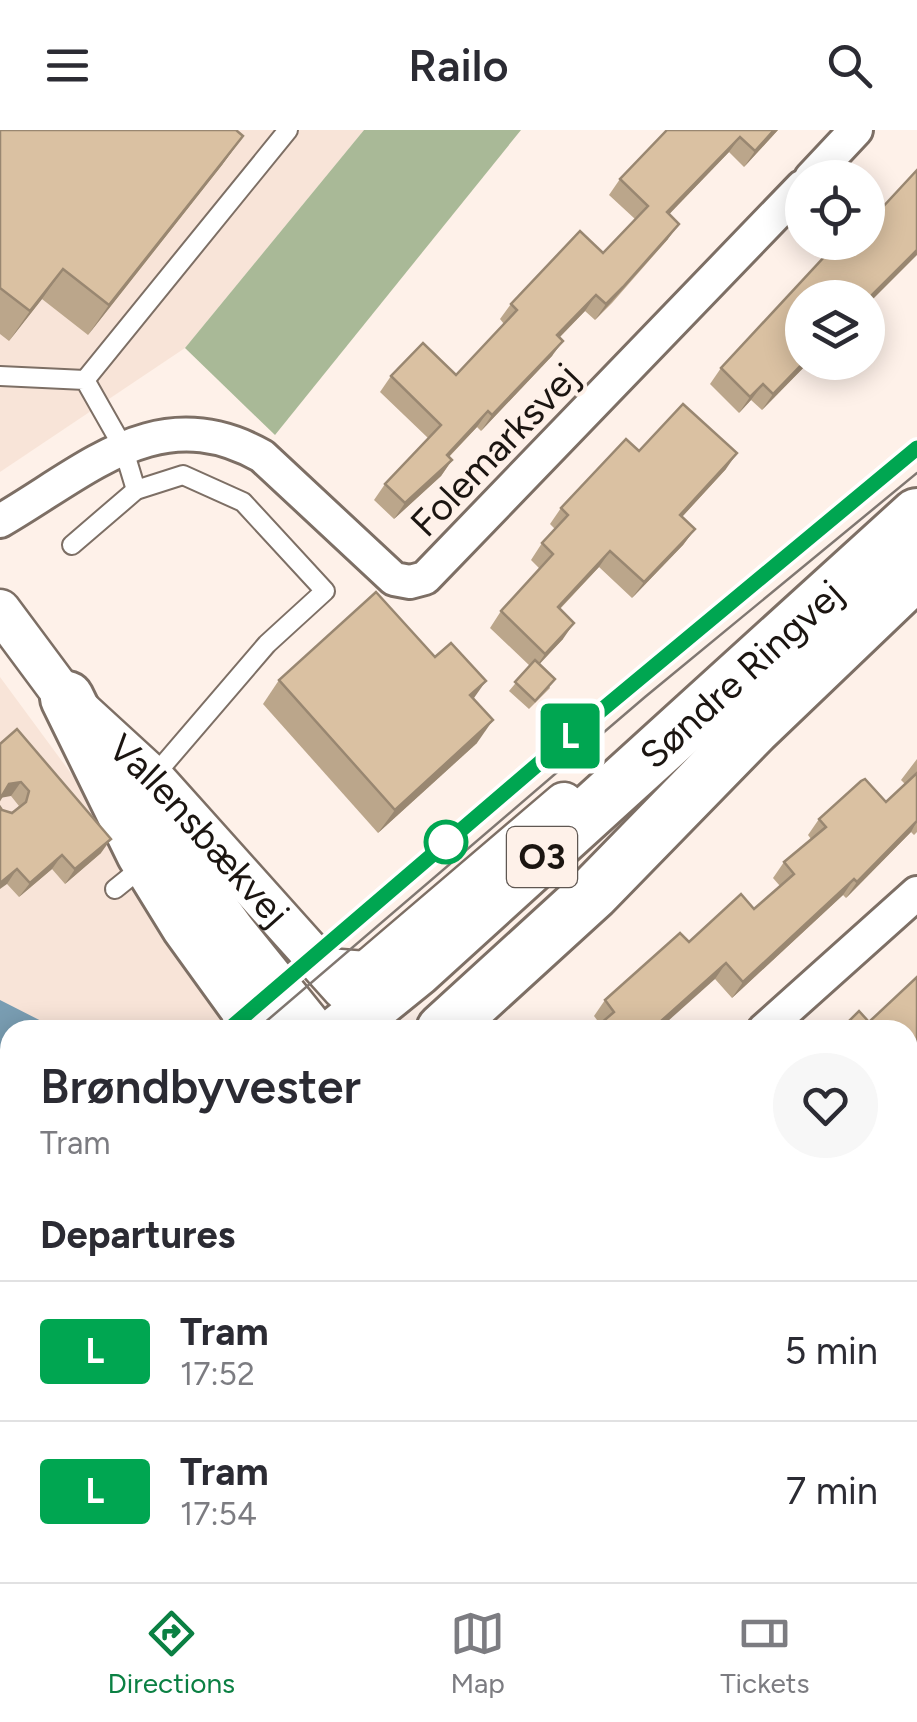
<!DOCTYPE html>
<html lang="en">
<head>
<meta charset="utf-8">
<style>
	body { margin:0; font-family:Figtree,sans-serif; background:#f7f7f7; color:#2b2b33; height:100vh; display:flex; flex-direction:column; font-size:38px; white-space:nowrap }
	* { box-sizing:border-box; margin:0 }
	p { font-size:32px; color:#7c7c81 }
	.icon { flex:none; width:55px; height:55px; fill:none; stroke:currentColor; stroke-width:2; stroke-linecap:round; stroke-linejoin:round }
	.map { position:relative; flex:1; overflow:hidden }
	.drawer { position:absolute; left:0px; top:890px; width:918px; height:562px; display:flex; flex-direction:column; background:#fff; border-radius:30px 30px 0 0; box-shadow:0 5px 25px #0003 }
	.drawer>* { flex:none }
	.badge { padding:0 20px; border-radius:8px; font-size:35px; line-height:65px }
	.fabs { position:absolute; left:785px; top:30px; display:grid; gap:20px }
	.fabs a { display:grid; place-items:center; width:100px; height:100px; border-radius:50%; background:#fff; box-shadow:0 5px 25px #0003; font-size:50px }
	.map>.badge { position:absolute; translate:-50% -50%; box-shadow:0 0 0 5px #fff }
	h2 { padding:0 40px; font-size:38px; line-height:90px }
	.round { display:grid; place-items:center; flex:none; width:105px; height:105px; border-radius:52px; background:#f7f7f7 }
	.overview { display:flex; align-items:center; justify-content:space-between; height:170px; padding:0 40px }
	h1 { font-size:48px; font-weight:600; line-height:75px }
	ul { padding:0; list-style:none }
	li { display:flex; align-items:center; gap:30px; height:140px; padding:0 40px; border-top:2px solid #e1e1e2 }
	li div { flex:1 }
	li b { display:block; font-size:38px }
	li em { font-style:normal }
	li .badge { min-width:110px; font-weight:700; text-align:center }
	header { display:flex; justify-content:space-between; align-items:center; height:130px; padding:0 40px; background:#fff; font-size:45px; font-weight:600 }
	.dock { display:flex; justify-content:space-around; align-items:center; height:140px; border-top:2px solid #e1e1e2; background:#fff; font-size:28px; color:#7c7c81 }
	.dock a { display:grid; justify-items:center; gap:5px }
	.dock .current { color:#0b8043 }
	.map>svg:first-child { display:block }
	.built { fill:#f8e4d8 }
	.forest { fill:#a9b997 }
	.water { fill:#799db2 }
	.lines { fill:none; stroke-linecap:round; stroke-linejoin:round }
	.service-casing { stroke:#7d6f65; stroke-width:22 }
	.minor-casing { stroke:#7d6f65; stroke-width:38 }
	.tertiary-casing { stroke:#7d6f65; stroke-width:45 }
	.primary-casing { stroke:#7d6f65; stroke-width:58 }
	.motorway-casing { stroke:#7d6f65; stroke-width:60 }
	.service { stroke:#fff; stroke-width:18 }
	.minor { stroke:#fff; stroke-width:32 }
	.tertiary { stroke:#fff; stroke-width:40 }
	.primary { stroke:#fff; stroke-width:52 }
	.motorway { stroke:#fff; stroke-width:55 }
	.tram { stroke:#807771; stroke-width:2.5 }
	.wall { fill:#bba68b }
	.shaded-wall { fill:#998771 }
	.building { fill:#dac1a2; stroke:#998771; stroke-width:2.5 }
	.line-casing { stroke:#fff; stroke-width:22 }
	.line { stroke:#00a651; stroke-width:15 }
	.stop-dot { fill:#fff; stroke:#00a651; stroke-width:5 }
	.labels { text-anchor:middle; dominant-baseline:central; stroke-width:8; stroke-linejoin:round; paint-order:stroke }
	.shield { fill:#fef1e9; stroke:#5f5752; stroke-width:2.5 }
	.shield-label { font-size:35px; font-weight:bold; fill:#1b1511 }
	.street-label { font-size:38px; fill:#1b1511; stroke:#fef1e9 }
</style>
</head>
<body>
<header><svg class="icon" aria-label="menu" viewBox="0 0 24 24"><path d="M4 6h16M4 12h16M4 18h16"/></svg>Railo<svg class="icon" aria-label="search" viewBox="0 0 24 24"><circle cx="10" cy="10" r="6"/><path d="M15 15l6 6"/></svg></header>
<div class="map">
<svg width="917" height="1452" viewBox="0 0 917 1452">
	<rect width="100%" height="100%" fill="#fef1e9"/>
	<g class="built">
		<polygon points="0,0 364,0 185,218 0,342"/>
		<polygon points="0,547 260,900 10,900 10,1442 271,1443 264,1452 0,1452"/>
	</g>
	<polygon class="forest" points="364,0 521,0 275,305 185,218"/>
	<polygon class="water" points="0,870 59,900 10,900 10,1013 0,1020"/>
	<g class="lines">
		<defs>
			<g id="service">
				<polyline points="0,246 85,250 123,317 136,360"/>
				<polyline points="85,250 288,0"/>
				<polyline points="72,415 136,360 183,345 243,372 325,461 267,514 153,647"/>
				<polyline points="115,759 146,734"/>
				<polyline points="125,1452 135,1442"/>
				<polyline points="829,1452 830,1442"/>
			</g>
			<g id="minor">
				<polyline points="811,48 856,0"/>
				<path d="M 0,391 C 88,340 159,268 262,326 L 394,449 L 410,452 L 425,448 L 802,57"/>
				<polyline points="764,900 917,763"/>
				<polyline points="908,1171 917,1175"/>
			</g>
			<g id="tertiary">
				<polyline points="0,480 81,589"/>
				<path id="s1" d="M 81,581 L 153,647 L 343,859"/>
				<polyline points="129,657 235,801 315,900"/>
				<polyline points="327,839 366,842 564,673"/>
				<polyline points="624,1442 661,1452"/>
			</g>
			<g id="primary">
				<polyline points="67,568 143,723 188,796 263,900"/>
				<path id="s2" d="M 342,900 L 416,840 L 917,385"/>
				<polyline points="443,900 593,763 753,599 917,442"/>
				<polyline points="0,1269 10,1260"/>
				<polyline points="412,1452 418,1442"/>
			</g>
			<g id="motorway">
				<polyline points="0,1173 10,1165"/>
				<polyline points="348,1452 353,1442"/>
			</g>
		</defs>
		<use href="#service" class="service-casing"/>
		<use href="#minor" class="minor-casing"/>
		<use href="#tertiary" class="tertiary-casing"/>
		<use href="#primary" class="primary-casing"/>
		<use href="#motorway" class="motorway-casing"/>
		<use href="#service" class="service"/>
		<use href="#minor" class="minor"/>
		<use href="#tertiary" class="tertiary"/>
		<use href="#primary" class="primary"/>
		<use href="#motorway" class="motorway"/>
		<g class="tram">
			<polyline points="228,900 586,593 917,318"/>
			<polyline points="256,900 645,567 917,343"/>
			<polyline points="0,1087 10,1081"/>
			<polyline points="0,1113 10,1105"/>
		</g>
	</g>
	<g class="wall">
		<polygon points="0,0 243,6 222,35 88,205 42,169 9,211 0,204"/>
		<polygon points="667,0 778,0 744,37 729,22 669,84 668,109 612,173 595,190 585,181 560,207 552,226 481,301 477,297 449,327 452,330 441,346 394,389 374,370 385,354 428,308 380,262 391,246 456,245 504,194 500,189 511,174 603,123 635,89 609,65 620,49"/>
		<polygon points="868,112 802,232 809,232 762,280 751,270 739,283 710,254 721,238"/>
		<polygon points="639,321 726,339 682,387 695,399 683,415 632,468 599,437 560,479 563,509 539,534 550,558 529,579 509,561 530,536 490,498 501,481 540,439 531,430 542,413 555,399 550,394 561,378"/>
		<polygon points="279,550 474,569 477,613 378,703 263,574"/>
		<polygon points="0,614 101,723 65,754 52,739 19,767 7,754 2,680 12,683 19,676 11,666"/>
		<polygon points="917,629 917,702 914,705 911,702 846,768 843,765 732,868 715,849 600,894 594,886 605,870 689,812 754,779 780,756 773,748 784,732 811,709 808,705 819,689 886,672 905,654 901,650"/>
		<polygon points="10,1396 10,1442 117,1442 107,1452 0,1452 0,1406"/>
		<polygon points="179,1442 221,1442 212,1452 185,1452 178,1444"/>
	</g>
	<g class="shaded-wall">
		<polygon points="774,0 778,0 744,37 755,21"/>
		<polygon points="243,6 222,35 88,205 109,175"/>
		<polygon points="740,7 729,22 656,98 667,82"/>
		<polygon points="679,94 668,109 595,190 606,174"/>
		<polygon points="917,120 917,125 868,174 868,169"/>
		<polygon points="63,139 42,169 9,211 30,181"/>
		<polygon points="596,165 585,181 546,221 557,205"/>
		<polygon points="563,211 552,226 481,301 492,285"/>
		<polygon points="804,232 809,232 762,280 773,264"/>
		<polygon points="763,254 751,270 739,283 750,267"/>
		<polygon points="488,281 477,297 436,340 447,325"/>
		<polygon points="737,323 726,339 669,401 680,385"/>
		<polygon points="452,330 441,346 394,389 405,373"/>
		<polygon points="695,399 683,415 632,468 644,452"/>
		<polygon points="610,421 599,437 546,493 558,477"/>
		<polygon points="574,493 563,509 534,540 545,524"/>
		<polygon points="486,551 469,575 470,565"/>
		<polygon points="493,590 477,613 378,703 395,680"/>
		<polygon points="21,652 11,666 0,668 9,654"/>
		<polygon points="917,691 911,702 846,768 857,752"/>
		<polygon points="111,709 101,723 65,754 75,739"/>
		<polygon points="62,725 52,739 19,767 30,753"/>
		<polygon points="17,739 7,754 0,759 0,753"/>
		<polygon points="854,749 843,765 732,868 743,852"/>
		<polygon points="726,833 715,849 658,900 651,900"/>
		<polygon points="917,923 917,929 908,938 908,932"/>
		<polygon points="107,1442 117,1442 107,1452 97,1452"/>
		<polygon points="216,1442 221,1442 212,1452 207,1452"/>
	</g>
	<g class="building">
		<polygon points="0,0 236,0 243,6 109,175 63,139 30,181 0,158"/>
		<polygon points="667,0 774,0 755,21 740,7 667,82 679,94 623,157 606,174 596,165 557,205 563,211 492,285 488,281 447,325 452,330 405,373 385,354 441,295 391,246 423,213 456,245 517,180 511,174 580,101 603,123 648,76 620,49"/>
		<polygon points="917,40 917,120 868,169 868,168 802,168 802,232 804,232 773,264 763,254 750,267 721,238 838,112 868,112 868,93"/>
		<polygon points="683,274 737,323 680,385 695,399 644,452 610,421 558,477 574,493 545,524 501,481 553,424 542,413 568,385 561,378 626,309 639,321"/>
		<polygon points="376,462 435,527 451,513 486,551 470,565 493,590 395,680 279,550"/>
		<polygon points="535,530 555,549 535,571 515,552"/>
		<polygon points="17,599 111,709 75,739 62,725 30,753 17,739 0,753 0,677 2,680 12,683 26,672 29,661 21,652 9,654 0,669 0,614"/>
		<polygon points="917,643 917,691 857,752 854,749 743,852 726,833 651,900 593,900 614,882 605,870 680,803 689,812 741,764 754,779 794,744 784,732 826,697 819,689 861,651 865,649 886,672"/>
		<polygon points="917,847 917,923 908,932 908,900 840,900 859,881 869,892"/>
		<polygon points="10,1396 10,1413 1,1404"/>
		<polygon points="38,1442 107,1442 97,1452 47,1452"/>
		<polygon points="203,1442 216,1442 210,1449"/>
	</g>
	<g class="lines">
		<defs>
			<polyline id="line" points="228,900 586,593 917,318"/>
		</defs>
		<use href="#line" class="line-casing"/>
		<use href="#line" class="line"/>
	</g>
	<circle class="stop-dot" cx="446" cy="712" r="20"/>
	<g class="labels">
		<rect class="shield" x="507" y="697" width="70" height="60" rx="8"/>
		<g class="shield-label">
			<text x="542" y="727">O3</text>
		</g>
		<g class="street-label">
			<text transform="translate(495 320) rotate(-46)">Folemarksvej</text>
			<text stroke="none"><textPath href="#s2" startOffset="535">Søndre Ringvej</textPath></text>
			<text stroke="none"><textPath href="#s1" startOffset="168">Vallensbækvej</textPath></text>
		</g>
	</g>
</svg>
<div class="fabs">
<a><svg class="icon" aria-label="locate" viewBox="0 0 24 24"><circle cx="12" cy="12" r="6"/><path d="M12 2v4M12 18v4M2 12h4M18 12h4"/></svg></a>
<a><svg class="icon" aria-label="layers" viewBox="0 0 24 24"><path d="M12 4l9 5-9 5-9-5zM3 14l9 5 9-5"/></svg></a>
</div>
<b class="badge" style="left:570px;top:606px;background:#00a651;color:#fff">L</b>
<section class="drawer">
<div class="overview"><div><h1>Brøndbyvester</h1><p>Tram</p></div><a class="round"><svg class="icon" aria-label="heart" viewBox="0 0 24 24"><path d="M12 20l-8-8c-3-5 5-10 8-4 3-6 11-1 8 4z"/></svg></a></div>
<h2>Departures</h2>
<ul>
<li><span class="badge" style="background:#00a651;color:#fff">L</span><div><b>Tram</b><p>17:52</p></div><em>5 min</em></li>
<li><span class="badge" style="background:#00a651;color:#fff">L</span><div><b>Tram</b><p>17:54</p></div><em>7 min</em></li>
</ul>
</section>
</div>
<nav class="dock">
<a class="current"><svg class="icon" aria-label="directions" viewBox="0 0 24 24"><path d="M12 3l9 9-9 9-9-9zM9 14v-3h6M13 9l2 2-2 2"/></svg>Directions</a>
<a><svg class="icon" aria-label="map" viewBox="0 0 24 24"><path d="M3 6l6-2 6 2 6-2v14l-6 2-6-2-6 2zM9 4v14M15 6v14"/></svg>Map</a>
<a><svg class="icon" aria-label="tickets" viewBox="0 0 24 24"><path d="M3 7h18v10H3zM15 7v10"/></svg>Tickets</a>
</nav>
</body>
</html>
